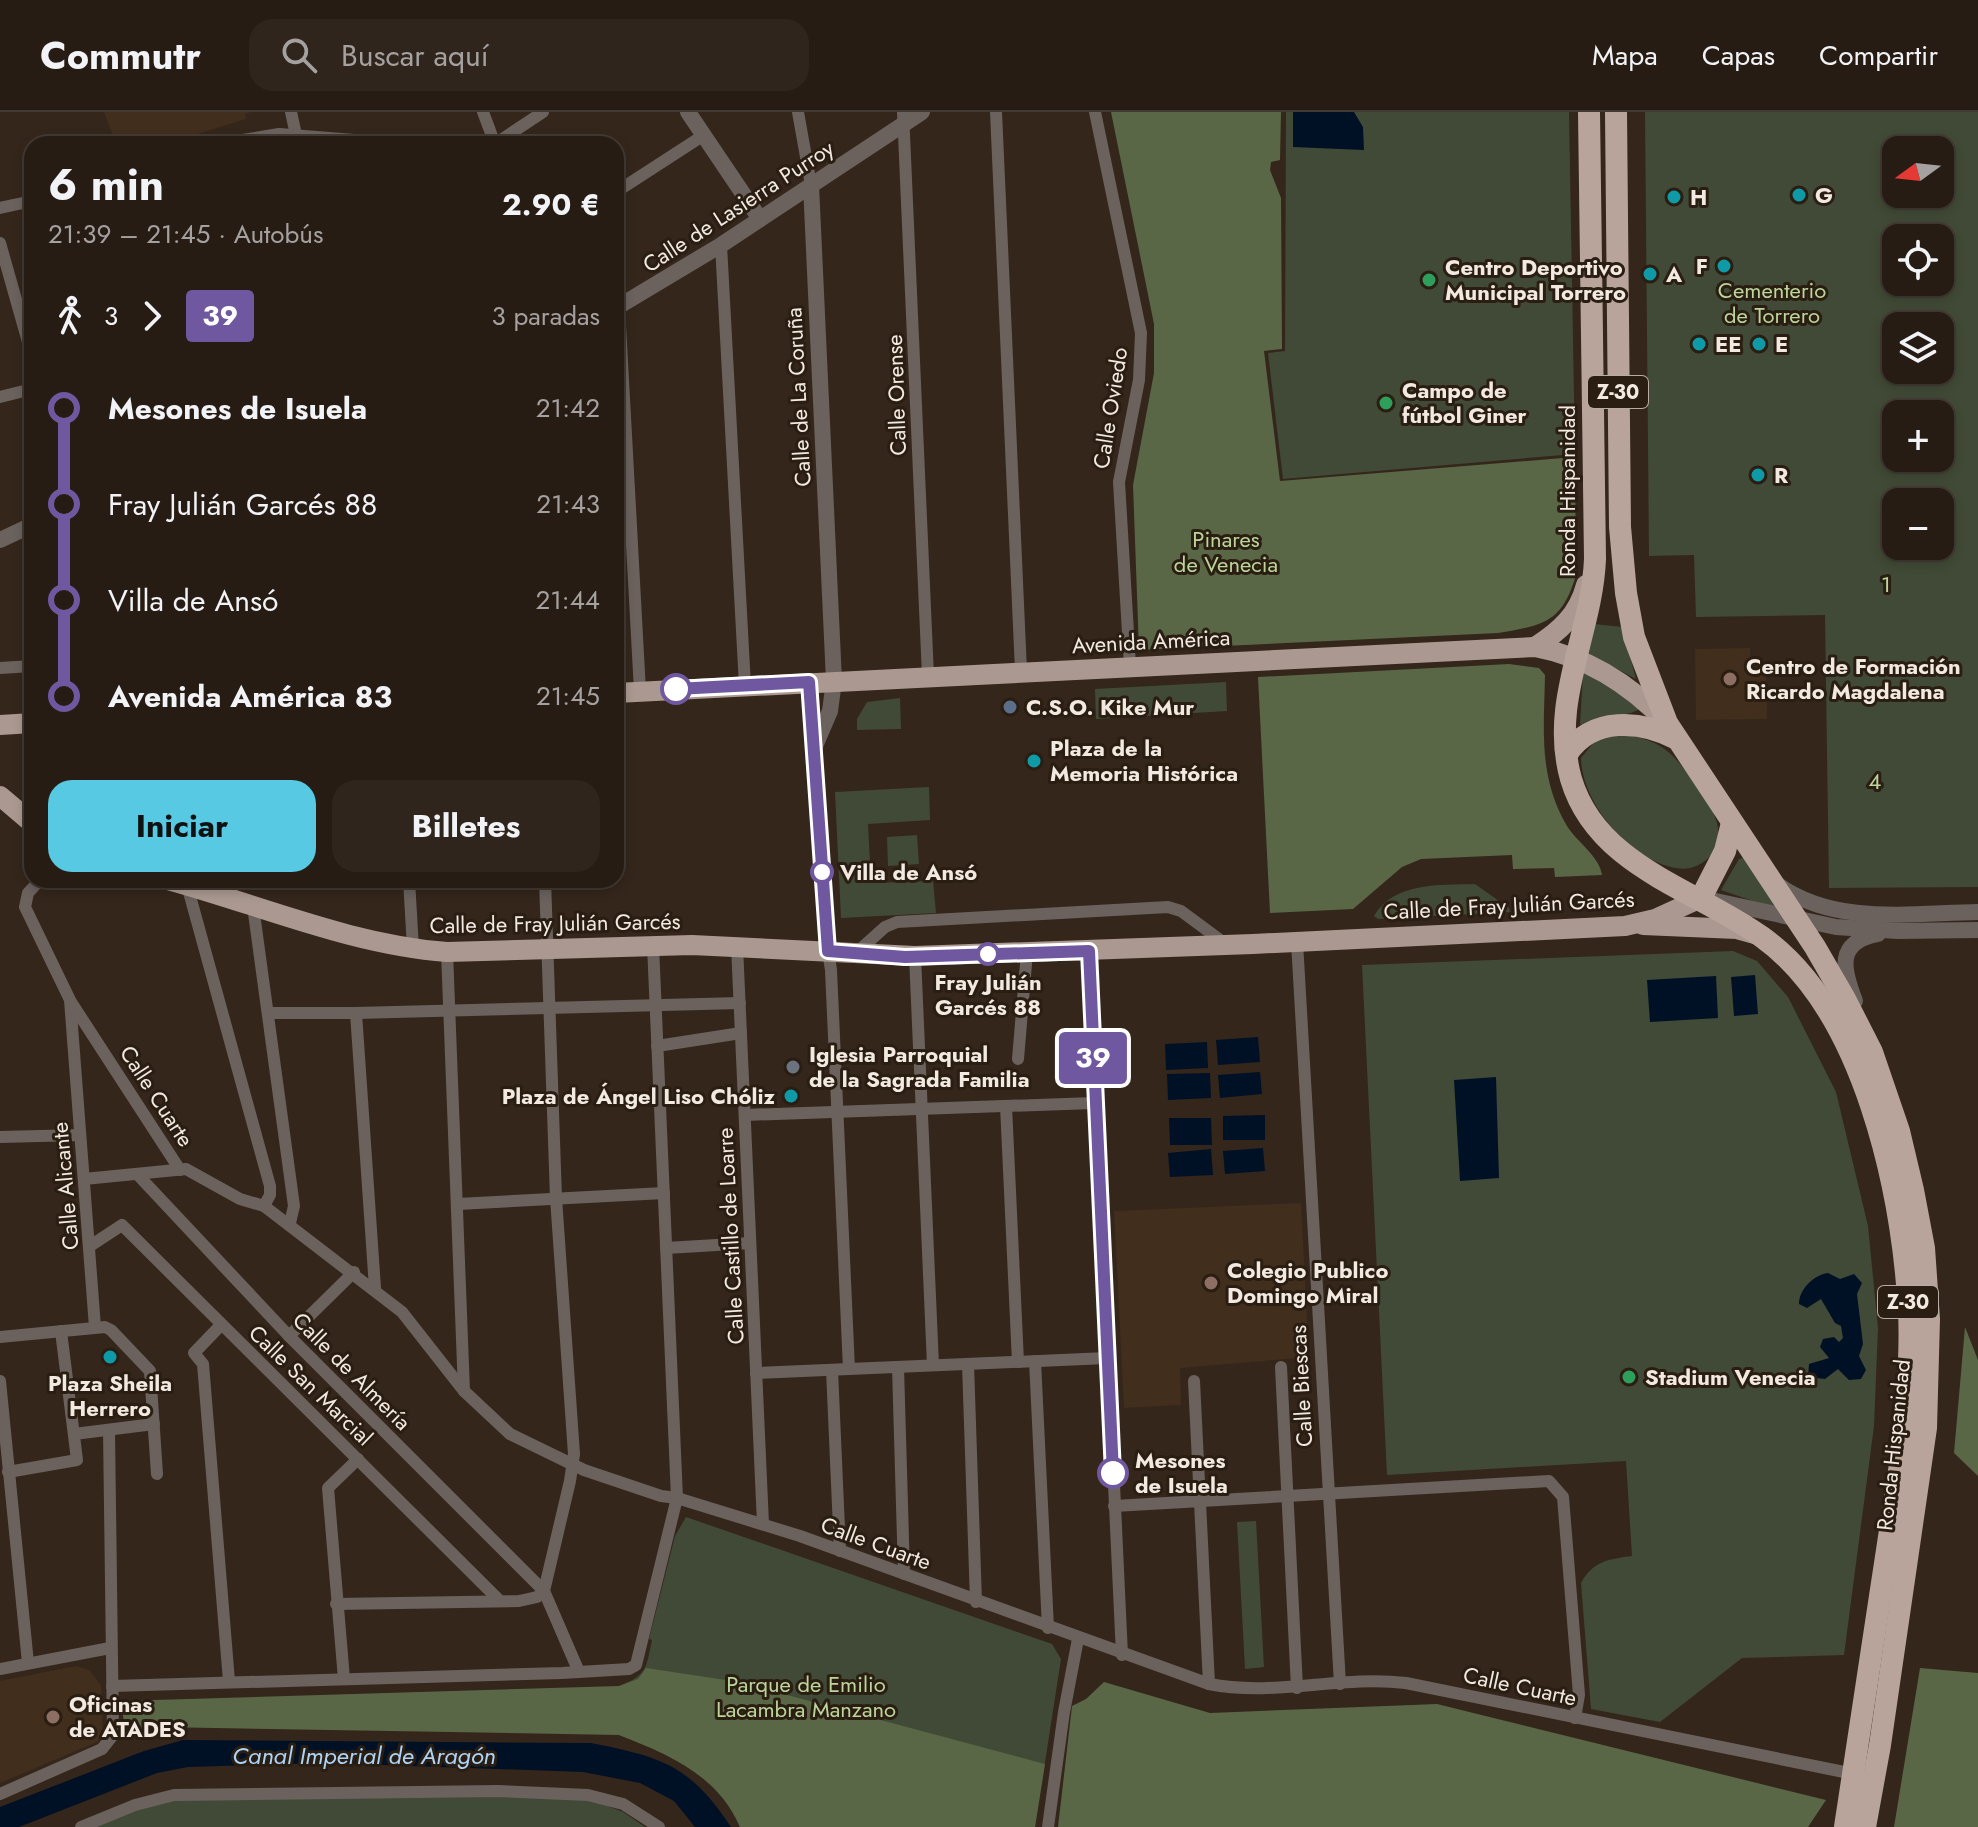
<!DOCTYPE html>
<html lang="es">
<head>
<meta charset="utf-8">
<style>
	body { margin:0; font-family:Jost,sans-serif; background:#2f251d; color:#f1f3f6; height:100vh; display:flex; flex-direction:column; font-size:30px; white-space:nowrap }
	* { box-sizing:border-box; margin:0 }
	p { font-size:26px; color:#a4a1a0 }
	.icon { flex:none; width:44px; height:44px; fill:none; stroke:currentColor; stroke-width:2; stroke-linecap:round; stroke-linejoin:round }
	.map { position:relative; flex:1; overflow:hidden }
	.details { position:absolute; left:24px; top:24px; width:600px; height:752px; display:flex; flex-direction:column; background:#271c14; border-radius:24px; box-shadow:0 4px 12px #0003,0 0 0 2px #433a34 }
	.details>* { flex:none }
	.badge { padding:0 16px; border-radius:6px; font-size:28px; line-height:52px }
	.needle { width:52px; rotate:255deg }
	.fabs { position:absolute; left:1882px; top:24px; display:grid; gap:16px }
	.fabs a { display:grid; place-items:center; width:72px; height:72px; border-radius:16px; background:#271c14; box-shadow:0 4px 12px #0003,0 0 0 2px #433a34; font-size:40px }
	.map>.badge { position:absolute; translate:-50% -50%; box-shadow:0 0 0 4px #fff }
	.legs { display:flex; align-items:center; gap:12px; height:88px; padding:0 24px; font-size:26px }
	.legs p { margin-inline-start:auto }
	.overview { display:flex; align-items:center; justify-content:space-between; height:136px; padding:0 24px }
	h1 { font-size:44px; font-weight:700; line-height:60px }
	.cta { display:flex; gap:16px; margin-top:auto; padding:16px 24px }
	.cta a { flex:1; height:92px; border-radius:24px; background:#58c9e3; color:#111; font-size:32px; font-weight:700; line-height:92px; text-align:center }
	.cta a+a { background:#2f251d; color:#f1f3f6 }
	ul { padding:0 24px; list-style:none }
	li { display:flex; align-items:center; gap:28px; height:96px; font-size:30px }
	li i { display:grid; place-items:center; width:12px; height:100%; margin:0 10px; background:currentColor }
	li i::after { content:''; width:20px; height:20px; margin:-10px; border:6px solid; border-radius:50%; background:#271c14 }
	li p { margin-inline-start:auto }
	li:first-child i { background:linear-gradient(#0000 50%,currentColor 0) }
	li:last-child i { background:linear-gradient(currentColor 50%,#0000 0) }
	header { display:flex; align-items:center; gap:48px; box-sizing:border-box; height:112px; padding:0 40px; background:#271c14; border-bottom:2px solid #433a34 }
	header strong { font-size:38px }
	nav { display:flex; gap:44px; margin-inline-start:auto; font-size:28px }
	.search { width:560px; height:72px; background:#2f251d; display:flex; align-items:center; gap:20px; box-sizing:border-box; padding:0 28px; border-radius:24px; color:#a4a1a0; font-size:30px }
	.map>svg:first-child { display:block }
	.built { fill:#412e1d }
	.green { fill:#414a36; fill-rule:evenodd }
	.forest { fill:#596746 }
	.water { fill:#001126 }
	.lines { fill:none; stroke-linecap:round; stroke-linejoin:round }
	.minor { stroke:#6b625e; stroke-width:12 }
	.tertiary { stroke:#6b625e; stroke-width:16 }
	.primary { stroke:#ab9991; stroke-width:20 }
	.trunk { stroke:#b8a49b; stroke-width:22 }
	.line-1-casing { stroke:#fff; stroke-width:18 }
	.line-1 { stroke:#6f58a0; stroke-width:12 }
	.culture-dot { fill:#0f9aa8; stroke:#2a1d11; stroke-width:3 }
	.leisure-dot { fill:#2e9e5b; stroke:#2a1d11; stroke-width:3 }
	.education-dot { fill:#8d6e63; stroke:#2a1d11; stroke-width:3 }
	.stop-1-dot { fill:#fff; stroke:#6f58a0; stroke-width:4 }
	.service-dot { fill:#5c6f8a; stroke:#2a1d11; stroke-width:3 }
	.worship-dot { fill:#6b7280; stroke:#2a1d11; stroke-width:3 }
	.labels { text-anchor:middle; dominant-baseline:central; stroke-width:6; stroke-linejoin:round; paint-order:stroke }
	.shield { fill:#2a1d11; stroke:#b6aca3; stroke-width:2 }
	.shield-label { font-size:20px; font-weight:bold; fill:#f2e9e1 }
	.poi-label { font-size:22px; font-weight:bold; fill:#f2e9e1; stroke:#2a1d11; text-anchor:start }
	.street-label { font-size:22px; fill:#f2e9e1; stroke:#2a1d11 }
	.park-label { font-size:22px; fill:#bbd59a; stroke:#2a1d11 }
	.stop-label { font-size:22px; font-weight:bold; fill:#f2e9e1; stroke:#2a1d11; text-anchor:start }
	.water-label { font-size:24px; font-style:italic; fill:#acd4f9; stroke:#2a1d11 }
</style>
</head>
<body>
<header>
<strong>Commutr</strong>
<div class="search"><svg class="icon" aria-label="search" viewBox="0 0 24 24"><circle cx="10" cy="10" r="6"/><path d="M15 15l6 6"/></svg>Buscar aquí</div>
<nav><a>Mapa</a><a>Capas</a><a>Compartir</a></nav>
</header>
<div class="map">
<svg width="1978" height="1715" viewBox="0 0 1978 1715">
	<rect width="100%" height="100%" fill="#34261b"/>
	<g class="built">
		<polygon points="104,0 251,0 245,2 246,7 165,32 116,32"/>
		<polygon points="1750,536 1750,557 1766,557 1767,607 1696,608 1695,537"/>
		<polygon points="1301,1091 1309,1245 1180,1256 1181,1293 1124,1296 1114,1099"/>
		<polygon points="76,1554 89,1558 101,1573 103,1622 97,1630 0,1671 0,1569"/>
	</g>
	<g class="green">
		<polygon points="1286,0 1569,0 1575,342 1283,367 1268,241 1285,239"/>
		<path d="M 1645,0 L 1978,0 L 1978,775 L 1829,776 L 1825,503 L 1696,505 L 1694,443 L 1649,444 ZM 1896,38 L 1940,38 L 1940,82 L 1896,82 ZM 1896,126 L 1940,126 L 1940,170 L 1896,170 ZM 1896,214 L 1940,214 L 1940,258 L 1896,258 ZM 1896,302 L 1940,302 L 1940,346 L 1896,346 ZM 1896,390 L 1940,390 L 1940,434 L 1896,434 Z"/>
		<polygon points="1594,512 1622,515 1636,567 1587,541"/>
		<path d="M 1583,561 L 1601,568 L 1639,597 C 1629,605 1597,604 1580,613 Z"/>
		<polygon points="1226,570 1227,599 1096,607 1095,577"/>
		<polygon points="900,586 901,617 857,618 857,607 867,590"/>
		<path d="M 1619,622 C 1660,627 1674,640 1696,674 C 1704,686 1714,698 1717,711 C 1724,738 1702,761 1676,756 C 1630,748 1582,692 1581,646 L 1595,629 Z"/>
		<polygon points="929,675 930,708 868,712 871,771 933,769 936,801 841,806 835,680"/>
		<polygon points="917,723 919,752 888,754 887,725"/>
		<polygon points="1743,746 1776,793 1773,796 1721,778 1739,747"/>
		<path d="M 1475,772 L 1509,796 L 1510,800 L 1378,807 L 1374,804 C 1394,770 1439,773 1475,772 Z"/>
		<path d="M 1733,839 L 1757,849 L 1788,885 L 1836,980 L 1868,1114 L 1878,1216 L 1874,1314 L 1844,1543 L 1742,1546 L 1660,1610 L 1591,1597 L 1581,1471 C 1593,1449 1609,1447 1632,1444 L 1626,1349 L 1387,1363 L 1362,853 Z"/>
		<path d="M 686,1405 L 1052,1532 L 1061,1547 L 1035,1715 L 740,1715 C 718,1663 668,1642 619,1623 L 619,1574 C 647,1563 646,1557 652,1528 L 649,1527 L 675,1424 Z"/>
		<polygon points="1256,1409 1264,1555 1245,1557 1237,1410"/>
		<polygon points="495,1681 595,1689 623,1700 645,1715 90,1715 132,1699 176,1688"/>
	</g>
	<g class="forest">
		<path d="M 1111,0 L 1281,0 L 1280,48 L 1271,50 L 1270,58 L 1281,86 L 1282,237 L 1264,239 L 1280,369 L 1575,345 L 1576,463 C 1562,511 1544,513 1498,521 L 1139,538 L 1133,373 L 1154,261 L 1154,212 Z"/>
		<path d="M 1509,552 L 1539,556 L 1545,563 C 1544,617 1538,665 1567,714 C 1577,730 1600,745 1602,763 L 1555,765 L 1554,756 L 1513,757 L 1512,743 L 1421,747 L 1402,755 L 1353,797 L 1270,801 L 1258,565 Z"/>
		<polygon points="1965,1215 1978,1248 1978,1364 1954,1341"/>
		<path d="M 646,1556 L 739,1570 L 1045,1652 L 1035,1715 L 740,1715 C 718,1663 668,1642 619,1623 L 160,1615 L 125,1618 L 121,1589 L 619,1574 L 638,1567 Z"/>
		<polygon points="1920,1556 1978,1561 1978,1715 1894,1715"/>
		<polygon points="1104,1570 1210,1601 1437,1592 1826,1688 1808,1715 1058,1715 1072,1594 1086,1587"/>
	</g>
	<g class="water">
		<polygon points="1293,0 1354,0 1363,15 1364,38 1293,35"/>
		<polygon points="1755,863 1758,902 1734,904 1731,865"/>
		<polygon points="1716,864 1718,906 1650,910 1647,868"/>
		<polygon points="1258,925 1260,950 1218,953 1216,928"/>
		<polygon points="1207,930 1208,956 1166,958 1165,932"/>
		<polygon points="1260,960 1262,982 1220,986 1218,963"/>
		<polygon points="1210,961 1211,986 1168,988 1167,962"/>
		<polygon points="1496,965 1499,1066 1460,1069 1454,968"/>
		<polygon points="1265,1003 1265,1028 1223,1028 1223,1004"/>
		<polygon points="1169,1006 1211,1006 1212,1033 1170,1033"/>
		<polygon points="1263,1036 1265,1059 1225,1062 1223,1039"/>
		<polygon points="1211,1037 1213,1063 1170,1065 1168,1041"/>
		<path d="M 1828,1161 L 1840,1167 L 1854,1162 L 1862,1171 L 1857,1182 L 1863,1232 L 1859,1244 L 1866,1258 L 1861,1267 L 1849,1268 L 1838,1257 L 1825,1267 L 1808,1265 L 1809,1252 L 1829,1246 L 1820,1235 L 1823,1227 L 1834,1225 L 1839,1230 L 1843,1226 L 1841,1214 L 1835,1211 L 1821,1187 L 1807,1196 L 1799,1192 C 1799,1178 1813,1163 1828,1161 Z"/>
		<path d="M 183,1628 L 591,1631 C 662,1645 690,1653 731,1715 L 695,1715 L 674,1689 L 640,1671 L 583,1660 L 327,1651 L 188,1655 L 157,1661 L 19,1715 L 0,1715 L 0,1695 L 144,1639 Z"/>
	</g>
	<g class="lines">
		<g class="minor">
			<polyline points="291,0 298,32"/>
			<polyline points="483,0 495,32"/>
			<polyline points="798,0 811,73"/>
			<polyline points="903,0 928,564"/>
			<polyline points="996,0 1021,559"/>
			<polyline points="1095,0 1141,221 1139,268 1119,370 1130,554"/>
			<polyline points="217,32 279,22 404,32"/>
			<polyline points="495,32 543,0"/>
			<polyline points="616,80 704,23"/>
			<polyline points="0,96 32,89"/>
			<polyline points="0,131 32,244"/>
			<polyline points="721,133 745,574"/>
			<polyline points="619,195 640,579"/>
			<polyline points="0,285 32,277"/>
			<polyline points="0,556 32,554"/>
			<polyline points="40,768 28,781 25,795 70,888 95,1215"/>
			<polyline points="222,768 223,784"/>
			<polyline points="409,768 413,836"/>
			<polyline points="187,773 270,1074 270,1083 264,1094"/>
			<polyline points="253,794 294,1094 290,1111"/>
			<polyline points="1297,830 1340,1572"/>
			<polyline points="737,834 763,1412"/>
			<polyline points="828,839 831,858 849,1257"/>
			<polyline points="1089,839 1122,1543"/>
			<polyline points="447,840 464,1279"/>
			<polyline points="855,842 885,815 897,810 1168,795 1181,799 1227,833"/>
			<polyline points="915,844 933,1253"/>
			<polyline points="71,890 180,1058"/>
			<polyline points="268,901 356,901 740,891"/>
			<polyline points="356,901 375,1176"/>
			<polyline points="657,934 741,921"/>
			<polyline points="1018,947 1027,840"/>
			<polyline points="1006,994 1018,1250"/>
			<polyline points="745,1003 1094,991"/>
			<polyline points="0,1025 80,1023"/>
			<polyline points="137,1062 289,1224 544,1479 579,1560"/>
			<path d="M 84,1067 L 186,1057 L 240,1087 L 264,1094 L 402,1200 L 464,1279 L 510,1322 L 584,1358 L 661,1384 L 677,1386 L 800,1424 L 1209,1572 C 1275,1585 1340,1563 1406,1571 L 1854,1662"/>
			<polyline points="458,1092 664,1081"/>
			<polyline points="90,1134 122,1113 500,1489"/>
			<polyline points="666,1136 750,1131"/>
			<polyline points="221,1213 194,1241 203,1252 229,1569"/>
			<polyline points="289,1224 354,1160"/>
			<polyline points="0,1225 105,1215 111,1218 150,1259 157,1362"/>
			<polyline points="1035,1249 1048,1516"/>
			<polyline points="968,1252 976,1490"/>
			<polyline points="898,1255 904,1462"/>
			<polyline points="1281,1255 1297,1576"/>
			<polyline points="832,1258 840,1439"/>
			<polyline points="756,1261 1107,1246"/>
			<polyline points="0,1269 28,1551"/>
			<polyline points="1194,1269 1209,1572"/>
			<polyline points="74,1322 154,1312"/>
			<polyline points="8,1360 77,1348 61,1219"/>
			<polyline points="1114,1394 1549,1369 1563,1385 1579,1583 1575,1606"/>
			<polyline points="544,1479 570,1369 574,1342 556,1086 545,768"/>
			<polyline points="336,1492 519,1489 537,1485 544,1479"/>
			<polyline points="0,1557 110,1536"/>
			<polyline points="344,1567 328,1376 358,1347"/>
			<polyline points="112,1574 562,1561 629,1557 636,1553 677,1386 653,833"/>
			<polyline points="0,1682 102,1637 113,1623 109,1318"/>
			<polyline points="81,1715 135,1693 174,1683 498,1679 588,1683 623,1692 659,1715"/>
			<polyline points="1048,1715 1064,1600 1078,1527"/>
		</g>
		<g class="tertiary">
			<polyline points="688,0 760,107"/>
			<polyline points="811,73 834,569 830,599 815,634"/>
			<polyline points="616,196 721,133 922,0"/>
			<polyline points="0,428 32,413"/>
			<polyline points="809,570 828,839"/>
			<path d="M 1778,773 C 1836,814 1911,801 1978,800"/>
			<polyline points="1711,788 1836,815 1898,819 1978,818"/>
			<path d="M 1855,889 C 1843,858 1835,830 1878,822"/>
		</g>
		<g class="primary">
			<path d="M 1535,535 C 1560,519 1578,503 1586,473"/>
			<path d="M 616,581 L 1535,535 C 1588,545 1630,572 1667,611"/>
			<polyline points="0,613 32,611"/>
			<polyline points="0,684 32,711"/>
			<path d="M 168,768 C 260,793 352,833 447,840 L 692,833 L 915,844 L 1253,832 L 1625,814 L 1655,807 L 1701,786"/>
			<polyline points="1643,813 1737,817 1755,822"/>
		</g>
		<g class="trunk">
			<path d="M 1589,0 L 1595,447 C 1592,522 1549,590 1571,667 C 1597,755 1696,777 1762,825 C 1865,899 1902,1079 1909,1199 C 1911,1241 1907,1283 1904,1326 L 1845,1715"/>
			<polyline points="1616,0 1620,415 1626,481 1634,525 1667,611 1815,835 1845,887 1872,940 1899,1019 1913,1078 1924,1136 1929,1207 1926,1316 1880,1633 1865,1715"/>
			<path d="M 1567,642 C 1592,604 1641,608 1677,627"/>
			<polyline points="1701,786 1725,739 1732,711"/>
		</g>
	</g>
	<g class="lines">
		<defs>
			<polyline id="line-1" points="676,577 809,570 828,839 905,845 1089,839 1113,1361"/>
		</defs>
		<use href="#line-1" class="line-1-casing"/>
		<use href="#line-1" class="line-1"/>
	</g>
	<g class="culture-dot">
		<circle cx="1799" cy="83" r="8"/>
		<circle cx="1674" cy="85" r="8"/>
		<circle cx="1724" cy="154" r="8"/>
		<circle cx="1650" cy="162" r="8"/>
		<circle cx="1699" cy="232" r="8"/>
		<circle cx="1759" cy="232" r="8"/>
		<circle cx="1758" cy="363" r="8"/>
		<circle cx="1034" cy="649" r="8"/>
		<circle cx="791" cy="984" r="8"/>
		<circle cx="110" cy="1245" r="8"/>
	</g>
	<g class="leisure-dot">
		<circle cx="1429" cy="168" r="8"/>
		<circle cx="1386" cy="291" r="8"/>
		<circle cx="1629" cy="1265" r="8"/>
	</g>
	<g class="education-dot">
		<circle cx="1730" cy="567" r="8"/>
		<circle cx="1211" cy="1171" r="8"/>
		<circle cx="53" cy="1605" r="8"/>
	</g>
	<g class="stop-1-dot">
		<circle cx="676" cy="577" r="14"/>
		<circle cx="822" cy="760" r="10"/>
		<circle cx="988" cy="842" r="10"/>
		<circle cx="1113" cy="1361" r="14"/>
	</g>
	<circle class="service-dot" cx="1010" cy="595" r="8"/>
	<circle class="worship-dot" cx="793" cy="955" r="8"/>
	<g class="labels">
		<g class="shield">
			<rect x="1588" y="264" width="60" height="32" rx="6"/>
			<rect x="1878" y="1174" width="60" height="32" rx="6"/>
		</g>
		<g class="shield-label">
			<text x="1618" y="280">Z-30</text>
			<text x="1908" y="1190">Z-30</text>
		</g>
		<g class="poi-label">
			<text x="1815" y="83">G</text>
			<text x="1690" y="85">H</text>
			<text x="1708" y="154" text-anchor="end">F</text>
			<text x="1445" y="155">Centro Deportivo<tspan x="1445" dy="25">Municipal Torrero</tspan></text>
			<text x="1666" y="162">A</text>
			<text x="1715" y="232">EE</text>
			<text x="1775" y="232">E</text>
			<text x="1402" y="278">Campo de<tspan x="1402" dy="25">fútbol Giner</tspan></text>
			<text x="1774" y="363">R</text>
			<text x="1746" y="554">Centro de Formación<tspan x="1746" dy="25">Ricardo Magdalena</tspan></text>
			<text x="1026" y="595">C.S.O. Kike Mur</text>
			<text x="1050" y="636">Plaza de la<tspan x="1050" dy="25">Memoria Histórica</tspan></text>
			<text x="809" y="942">Iglesia Parroquial<tspan x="809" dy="25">de la Sagrada Familia</tspan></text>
			<text x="775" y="984" text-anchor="end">Plaza de Ángel Liso Chóliz</text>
			<text x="1227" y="1158">Colegio Publico<tspan x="1227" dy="25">Domingo Miral</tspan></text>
			<text x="1645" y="1265">Stadium Venecia</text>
			<text x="110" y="1271" text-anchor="middle">Plaza Sheila<tspan x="110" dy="25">Herrero</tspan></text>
			<text x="69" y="1592">Oficinas<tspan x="69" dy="25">de ATADES</tspan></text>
		</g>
		<g class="street-label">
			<text transform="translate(738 94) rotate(-33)">Calle de Lasierra Purroy</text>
			<text transform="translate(896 283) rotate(-92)">Calle Orense</text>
			<text transform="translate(798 285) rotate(-93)">Calle de La Coruña</text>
			<text transform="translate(1110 296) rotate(-81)">Calle Oviedo</text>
			<text transform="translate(1567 379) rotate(-90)">Ronda Hispanidad</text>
			<text transform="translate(1151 529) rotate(-3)">Avenida América</text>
			<text transform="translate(1509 793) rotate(-3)">Calle de Fray Julián Garcés</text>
			<text transform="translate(555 811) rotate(-1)">Calle de Fray Julián Garcés</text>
			<text transform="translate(157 984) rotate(57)">Calle Cuarte</text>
			<text transform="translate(65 1074) rotate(-95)">Calle Alicante</text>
			<text transform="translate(730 1124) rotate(-93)">Calle Castillo de Loarre</text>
			<text transform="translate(352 1259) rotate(45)">Calle de Almería</text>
			<text transform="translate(311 1273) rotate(44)">Calle San Marcial</text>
			<text transform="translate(1301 1274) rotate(-93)">Calle Biescas</text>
			<text transform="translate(1893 1333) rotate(-84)">Ronda Hispanidad</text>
			<text transform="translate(876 1431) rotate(20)">Calle Cuarte</text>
			<text transform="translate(1520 1574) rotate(12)">Calle Cuarte</text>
		</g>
		<g class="park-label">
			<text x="1772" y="178">Cementerio<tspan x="1772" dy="25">de Torrero</tspan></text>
			<text x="1226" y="427">Pinares<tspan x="1226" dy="25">de Venecia</tspan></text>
			<text x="1886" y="472">1</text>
			<text x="1875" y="669">4</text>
			<text x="806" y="1572">Parque de Emilio<tspan x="806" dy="25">Lacambra Manzano</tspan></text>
		</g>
		<g class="stop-label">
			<text x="840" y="760">Villa de Ansó</text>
			<text x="988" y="870" text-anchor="middle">Fray Julián<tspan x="988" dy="25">Garcés 88</tspan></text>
			<text x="1135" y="1348">Mesones<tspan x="1135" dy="25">de Isuela</tspan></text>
		</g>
		<g class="water-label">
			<text x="364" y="1643">Canal Imperial de Aragón</text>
		</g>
	</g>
</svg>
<div class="fabs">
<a><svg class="needle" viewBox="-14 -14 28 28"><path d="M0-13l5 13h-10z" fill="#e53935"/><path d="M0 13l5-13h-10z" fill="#a4a1a0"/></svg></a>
<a><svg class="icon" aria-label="locate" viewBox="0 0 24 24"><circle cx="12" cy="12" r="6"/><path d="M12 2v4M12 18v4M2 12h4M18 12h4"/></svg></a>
<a><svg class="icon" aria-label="layers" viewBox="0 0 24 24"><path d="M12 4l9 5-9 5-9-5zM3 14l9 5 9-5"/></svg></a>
<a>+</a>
<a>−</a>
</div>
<b class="badge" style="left:1093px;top:946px;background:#6f58a0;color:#fff">39</b>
<section class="details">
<div class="overview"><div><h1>6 min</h1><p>21:39 – 21:45 · Autobús</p></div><b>2.90 €</b></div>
<div class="legs"><svg class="icon" aria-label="walk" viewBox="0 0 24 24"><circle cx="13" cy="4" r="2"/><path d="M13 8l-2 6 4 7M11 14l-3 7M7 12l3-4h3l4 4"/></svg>3<svg class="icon" aria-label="forward" viewBox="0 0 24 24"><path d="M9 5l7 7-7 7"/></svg><b class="badge" style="background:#6f58a0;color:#fff">39</b><p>3 paradas</p></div>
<ul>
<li><i style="color:#6f58a0"></i><b>Mesones de Isuela</b><p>21:42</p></li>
<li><i style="color:#6f58a0"></i><span>Fray Julián Garcés 88</span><p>21:43</p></li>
<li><i style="color:#6f58a0"></i><span>Villa de Ansó</span><p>21:44</p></li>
<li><i style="color:#6f58a0"></i><b>Avenida América 83</b><p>21:45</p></li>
</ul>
<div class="cta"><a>Iniciar</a><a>Billetes</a></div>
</section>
</div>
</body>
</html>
